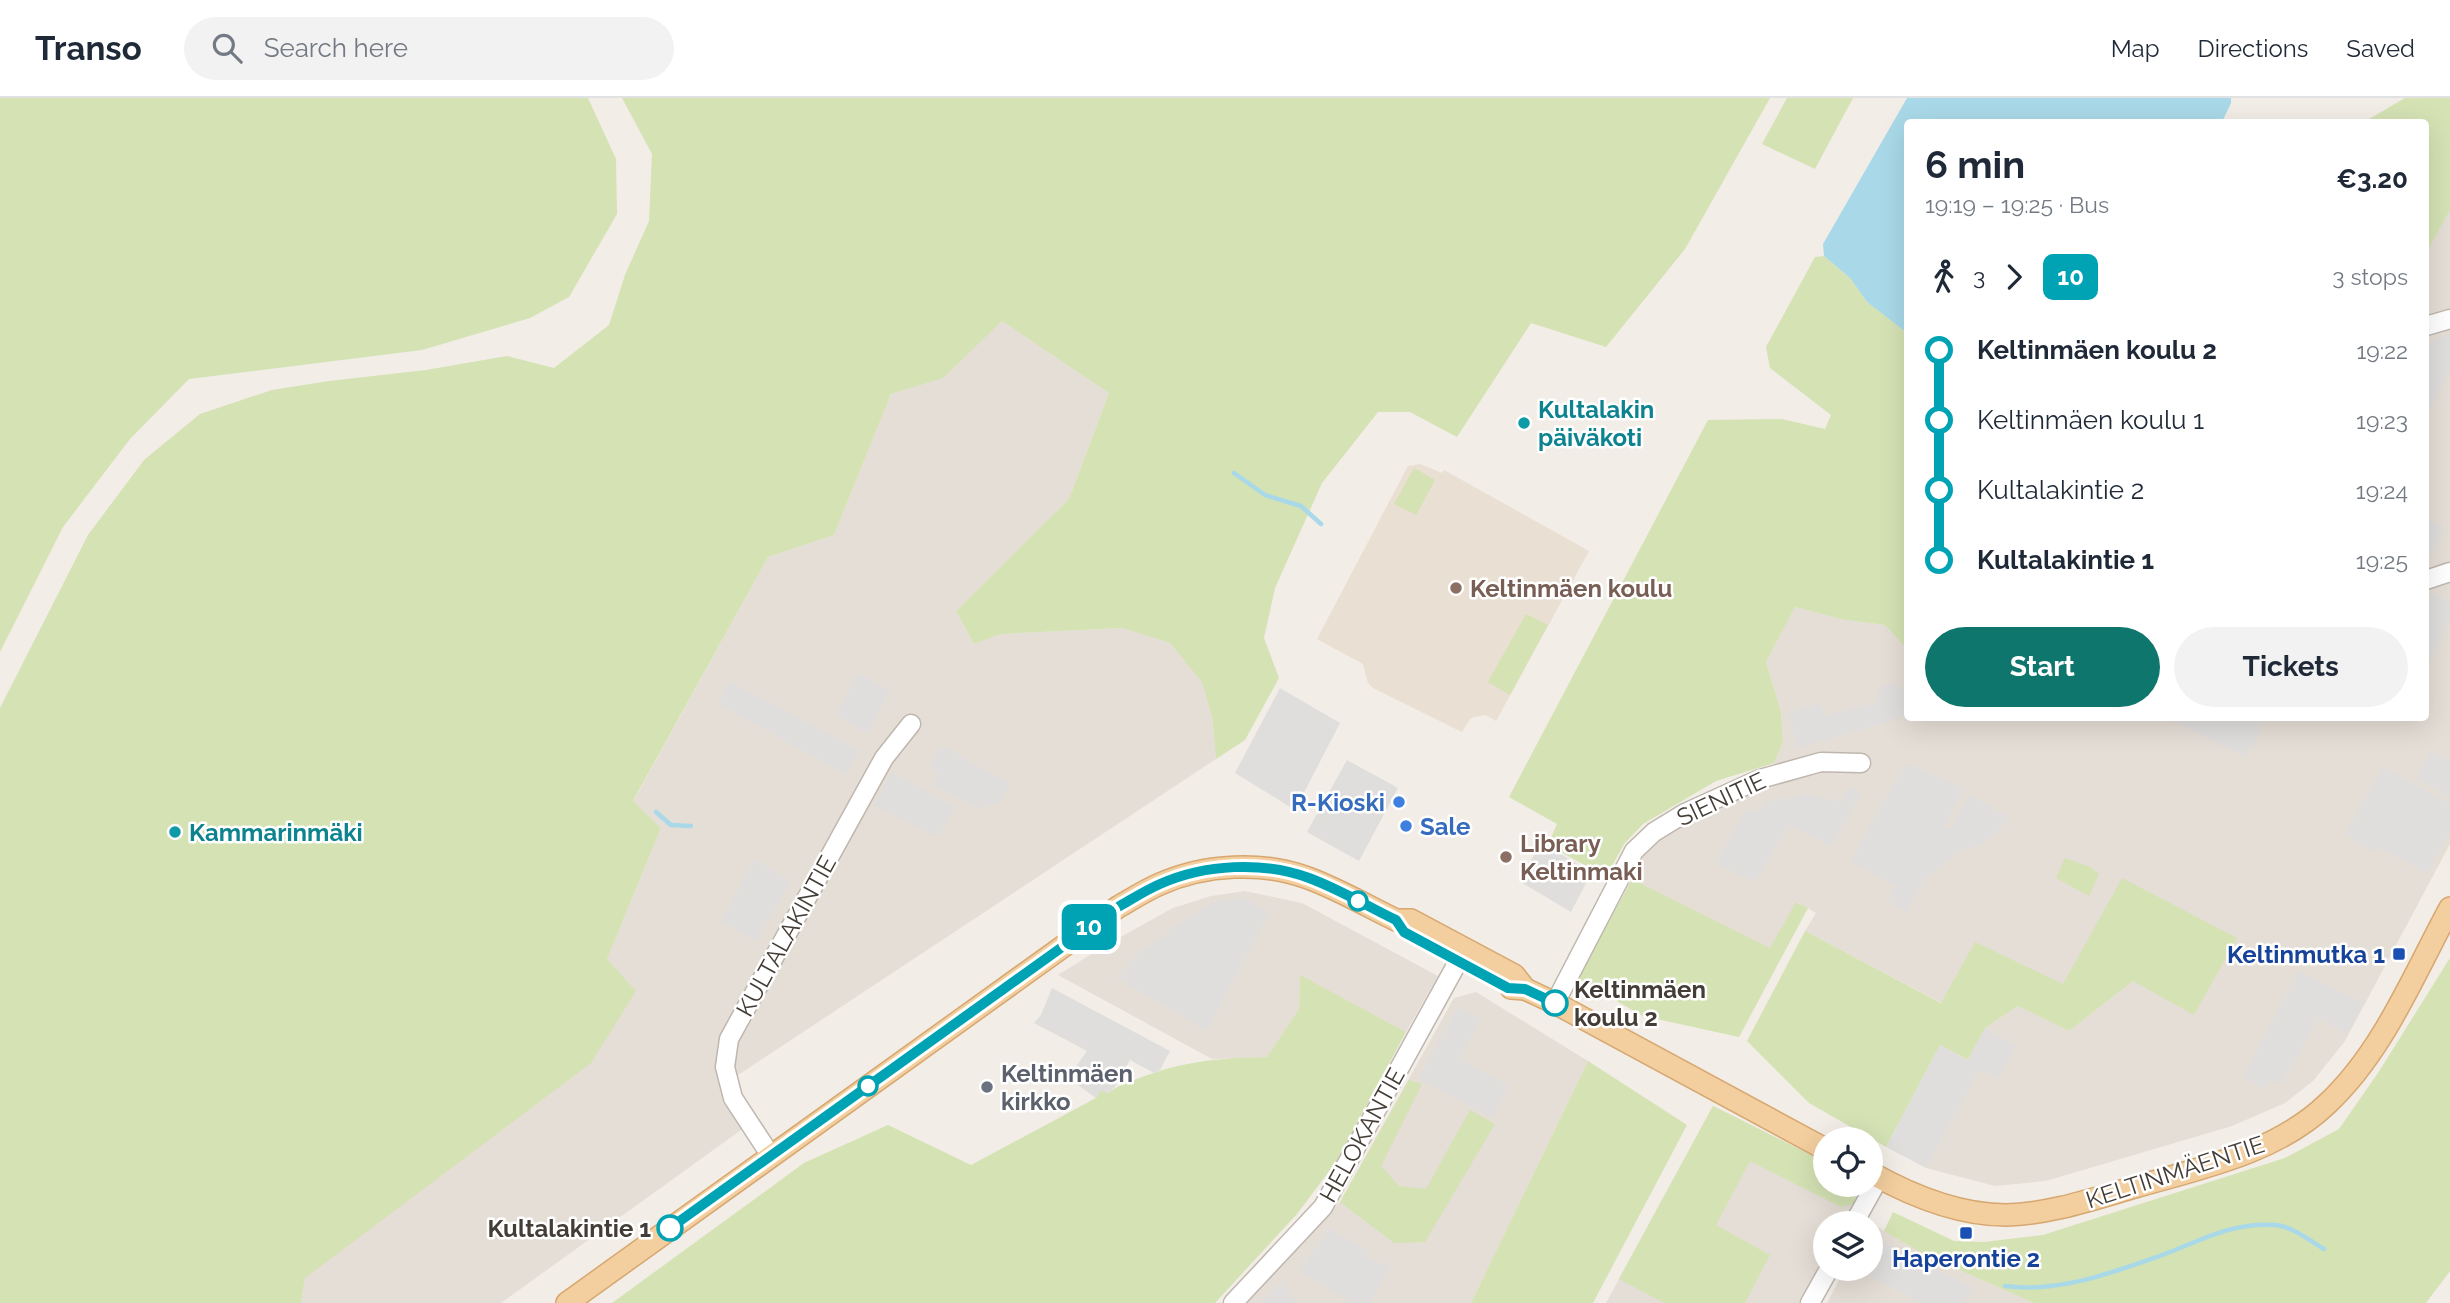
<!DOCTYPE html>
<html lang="en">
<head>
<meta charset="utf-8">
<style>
	body { margin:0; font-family:Raleway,sans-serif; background:#f2f2f3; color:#1f2937; height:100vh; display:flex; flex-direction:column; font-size:26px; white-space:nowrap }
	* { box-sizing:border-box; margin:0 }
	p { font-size:23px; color:#747a83 }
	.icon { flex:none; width:38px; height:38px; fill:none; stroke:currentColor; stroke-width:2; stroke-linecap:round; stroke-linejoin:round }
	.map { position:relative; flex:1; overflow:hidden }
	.side { position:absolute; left:1904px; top:21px; width:525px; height:602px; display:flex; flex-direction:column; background:#fff; border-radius:7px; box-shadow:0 7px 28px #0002 }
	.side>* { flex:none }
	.badge { padding:0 14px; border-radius:10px; font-size:24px; line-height:46px }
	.buttons { position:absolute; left:1813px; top:1029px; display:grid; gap:14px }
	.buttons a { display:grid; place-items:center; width:70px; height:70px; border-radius:50%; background:#fff; box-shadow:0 7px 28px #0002; font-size:35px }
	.map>.badge { position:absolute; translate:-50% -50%; box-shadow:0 0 0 4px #fff }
	.legs { display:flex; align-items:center; gap:10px; height:77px; padding:0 21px; font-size:23px }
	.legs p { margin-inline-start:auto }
	.headline { display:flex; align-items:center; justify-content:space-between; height:119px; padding:0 21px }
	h1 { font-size:38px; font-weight:700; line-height:52px }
	.primary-button { display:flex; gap:14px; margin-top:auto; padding:14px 21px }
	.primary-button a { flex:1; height:80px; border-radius:42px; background:#0f766e; color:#fff; font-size:28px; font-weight:700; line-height:80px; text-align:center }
	.primary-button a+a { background:#f2f2f3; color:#1f2937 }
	ul { padding:0 21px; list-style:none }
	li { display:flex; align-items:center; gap:24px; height:70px; font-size:26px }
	li i { display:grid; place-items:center; width:10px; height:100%; margin:0 9px; background:currentColor }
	li i::after { content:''; width:18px; height:18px; margin:-9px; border:5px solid; border-radius:50%; background:#fff }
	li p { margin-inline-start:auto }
	li:first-child i { background:linear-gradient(#0000 50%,currentColor 0) }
	li:last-child i { background:linear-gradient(currentColor 50%,#0000 0) }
	header { display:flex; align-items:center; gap:42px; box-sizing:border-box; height:98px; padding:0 35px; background:#fff; border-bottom:2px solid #e0e1e3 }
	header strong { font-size:33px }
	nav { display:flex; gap:38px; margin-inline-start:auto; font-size:24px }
	.search { width:490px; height:63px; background:#f2f2f3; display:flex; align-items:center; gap:18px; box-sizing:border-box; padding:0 24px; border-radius:38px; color:#747a83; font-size:26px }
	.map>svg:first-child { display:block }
	.residential { fill:#e5ded6 }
	.education { fill:#e9dfd2 }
	.green { fill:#d4e2b4 }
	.parking { fill:#e0dedc }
	.water { fill:#a9d9e8 }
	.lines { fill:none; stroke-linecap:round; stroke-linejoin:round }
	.stream { stroke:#a9d9e8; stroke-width:4.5 }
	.minor-casing { stroke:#bfb6ae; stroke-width:21 }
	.major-casing { stroke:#d7a770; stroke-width:24 }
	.minor { stroke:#fff; stroke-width:18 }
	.major { stroke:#f3ce9e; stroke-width:21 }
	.line-1-casing { stroke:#fff; stroke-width:16 }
	.line-1 { stroke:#00a3b4; stroke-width:10 }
	.culture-dot { fill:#0f9aa8; stroke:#fff; stroke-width:2.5 }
	.education-dot { fill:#8d6e63; stroke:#fff; stroke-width:2.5 }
	.shop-dot { fill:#3f7fe0; stroke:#fff; stroke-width:2.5 }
	.stop-1-dot { fill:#fff; stroke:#00a3b4; stroke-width:3.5 }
	.transit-dot { fill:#1a4fb4; stroke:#fff; stroke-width:2.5 }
	.worship-dot { fill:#6b7280; stroke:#fff; stroke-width:2.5 }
	.labels { text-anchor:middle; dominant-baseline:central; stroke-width:5; stroke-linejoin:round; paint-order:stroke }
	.culture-label { font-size:24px; font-weight:bold; fill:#0d838f; stroke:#fff; text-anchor:start }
	.education-label { font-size:24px; font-weight:bold; fill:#785e54; stroke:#fff; text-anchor:start }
	.street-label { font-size:24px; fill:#443d37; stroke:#fff }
	.shop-label { font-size:24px; font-weight:bold; fill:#366cbe; stroke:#fff; text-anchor:end }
	.transit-label { font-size:24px; font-weight:bold; fill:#164399; stroke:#fff; text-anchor:end }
	.stop-label { font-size:24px; font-weight:bold; fill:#443d37; stroke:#fff; text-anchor:start }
	.worship-label { font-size:24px; font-weight:bold; fill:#5b616d; stroke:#fff; text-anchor:start }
</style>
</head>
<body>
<header>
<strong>Transo</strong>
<div class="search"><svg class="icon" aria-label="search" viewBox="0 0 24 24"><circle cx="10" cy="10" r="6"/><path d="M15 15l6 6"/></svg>Search here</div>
<nav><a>Map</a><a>Directions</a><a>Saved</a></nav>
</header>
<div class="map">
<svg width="2450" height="1205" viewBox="0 0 2450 1205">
	<rect width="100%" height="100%" fill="#f2ede7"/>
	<g class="residential">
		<polygon points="2450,112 2450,746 2345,943 2313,983 2285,1005 2232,1028 2046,1083 1995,1088 1926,1070 1985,930 2018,908 2069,933 2133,883 2237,840 2063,887 1975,845 1942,905 1805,833 1816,815 1797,804 1771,851 1632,781 1642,758 1664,738 1729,700 1777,686 1774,665 1783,644 1781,614 1766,564 1795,509 1845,522 1885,527 1907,551 1908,620 2426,620 2426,156"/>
		<polygon points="1002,223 1109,295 1069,401 956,513 974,546 1001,536 1123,530 1170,545 1202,583 1212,619 1216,661 726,985 748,1027 501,1205 301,1205 305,1180 607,861 661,730 633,704 768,459 834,437 891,296 943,279"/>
		<polygon points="1245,793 1302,805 1438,878 1406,934 1300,878 1299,911 1267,959 1212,961 1058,877 1106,847 1173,810 1211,798"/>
		<polygon points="1476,894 1588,963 1471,1205 1247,1205 1340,1104 1454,900"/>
		<polygon points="1713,1008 1825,1064 1825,1087 1854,1087 1857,1091 1854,1106 1844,1125 1825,1125 1825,1161 1802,1205 1606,1205"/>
		<polygon points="1871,1125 1925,1157 2034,1205 1827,1205 1845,1171 1871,1171"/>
	</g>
	<polygon class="education" points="1420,366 1442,375 1444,372 1589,453 1496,623 1486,617 1474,619 1470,621 1462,634 1373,590 1368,585 1363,566 1317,541 1408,368"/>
	<g class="green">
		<polygon points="0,0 588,0 616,61 617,116 569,199 530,220 422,252 189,281 130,341 63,429 0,554"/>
		<polygon points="622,0 1770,0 1685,151 1606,249 1531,225 1457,339 1410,314 1378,314 1322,385 1275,490 1264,540 1279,580 1245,642 1216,661 1212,619 1202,584 1170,545 1122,530 1001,536 974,546 956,513 1069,401 1109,295 1002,223 943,280 891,296 834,437 768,459 633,703 661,730 607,861 636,893 591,965 305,1180 301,1205 0,1205 0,610 88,437 144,362 200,316 272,292 329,283 426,272 507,258 554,270 609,227 625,177 649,123 652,56"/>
		<polygon points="1787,0 1853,0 1815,71 1762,46"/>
		<polygon points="2405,0 2450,0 2450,112 2426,156 2426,24 2364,24"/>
		<polygon points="1824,158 1850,180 1867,204 1907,235 1907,551 1885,527 1845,522 1795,509 1766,564 1781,614 1783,644 1774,665 1716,683 1643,726 1624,746 1606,779 1548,747 1557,726 1509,699 1708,322 1782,321 1825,331 1831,317 1770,270 1766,249 1815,159"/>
		<polygon points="1414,370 1435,382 1416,417 1394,406"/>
		<polygon points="1526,516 1548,527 1510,597 1488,584"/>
		<polygon points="2065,760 2090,769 2099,776 2089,798 2056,780"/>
		<polygon points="2122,780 2237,840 2194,917 2133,883 2069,933 2018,908 1985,930 1968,962 1940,947 1886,1049 1809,1005 1747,943 1805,833 1941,905 1975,844 2063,886"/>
		<polygon points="1632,781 1770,850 1796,804 1808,810 1739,939 1643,918 1578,881"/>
		<polygon points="2450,860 2450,1173 2426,1205 2034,1205 1925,1157 1884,1133 1893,1114 1954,1143 1984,1144 2043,1137 2285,1060 2339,1031 2378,975"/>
		<path d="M 1300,877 L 1406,934 L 1336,1064 L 1297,1116 L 1215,1205 L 612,1205 L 804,1065 L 888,1027 L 971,1067 L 1096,1000 L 1101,992 L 1108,995 C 1117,988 1127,985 1137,981 C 1183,963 1218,960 1267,959 L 1299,911 Z"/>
		<polygon points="1588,963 1687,1027 1593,1205 1471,1205"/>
		<polygon points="1409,982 1422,986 1381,1068 1399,1088 1426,1091 1470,1012 1495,1026 1425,1144 1394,1145 1340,1104"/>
		<polygon points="1713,1008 1825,1064 1825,1087 1854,1087 1857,1091 1854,1106 1841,1109 1750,1063 1716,1127 1770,1157 1745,1205 1664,1205 1619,1181"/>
	</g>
	<g class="parking">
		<polygon points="2450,235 2450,272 2426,319 2426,247"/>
		<polygon points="2426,420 2444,430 2430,458 2426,448"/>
		<polygon points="2438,496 2450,507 2450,521 2426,572 2426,498"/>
		<polygon points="859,575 890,592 868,637 836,617"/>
		<polygon points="730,583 859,652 847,677 718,606"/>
		<polygon points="1898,586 1901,593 1907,591 1907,618 1797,651 1788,615 1821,605 1824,617 1876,605 1881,588"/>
		<polygon points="1280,590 1340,625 1295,712 1235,675"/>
		<polygon points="2166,620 2264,620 2254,647 2243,658"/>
		<polygon points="941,647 1011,686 999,705 978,711 932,687 938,675 929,670"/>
		<polygon points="2431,652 2450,663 2450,700 2416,681"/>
		<polygon points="1347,662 1398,690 1359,763 1307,734"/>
		<polygon points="1907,666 1964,690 1944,729 1950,731 1970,697 2009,719 1997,734 1980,748 1961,752 1925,781 1906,815 1888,802 1895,788 1851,764 1884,702"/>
		<polygon points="2383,668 2450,706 2450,734 2427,776 2378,749 2373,755 2345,736"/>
		<polygon points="892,674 956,709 937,739 873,707"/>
		<polygon points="1850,689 1861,695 1832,748 1789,727 1755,784 1716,765 1744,714 1763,711 1767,703 1785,701 1808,696 1840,704"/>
		<polygon points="1541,745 1592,774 1571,814 1519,783"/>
		<polygon points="754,762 791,782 756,844 721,824"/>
		<polygon points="1246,800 1269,814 1207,933 1117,880 1133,860 1190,818 1213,804"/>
		<polygon points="2299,873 2363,905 2347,936 2318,921 2281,987 2271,983 2264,991 2243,979"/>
		<polygon points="1052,890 1170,953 1160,972 1154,975 1130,962 1114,990 1107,995 1101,992 1096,1000 1068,980 1087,953 1034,925 1041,917"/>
		<polygon points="1457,909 1480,921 1459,961 1509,988 1492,1020 1419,981"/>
		<polygon points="1985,930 2016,947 1998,981 1979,972 1926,1070 1886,1049 1940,947 1968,962"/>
		<polygon points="1329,1130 1368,1153 1366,1158 1390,1170 1370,1205 1351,1205 1299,1173"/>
		<polygon points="1875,1139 1974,1190 1963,1205 1921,1205 1857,1171 1871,1171 1871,1147"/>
		<polygon points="1280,1183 1297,1205 1262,1205 1280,1184"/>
	</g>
	<polygon class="water" points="1907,0 2231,0 2231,5 2222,24 1908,24 1907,235 1867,204 1850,180 1824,158 1823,146"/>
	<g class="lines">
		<g class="stream">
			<polyline points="1234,375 1265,397 1301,408 1321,426"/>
			<polyline points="656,714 671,727 691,728"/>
			<path d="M 2005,1188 C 2056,1195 2109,1176 2157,1159 C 2199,1144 2229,1124 2276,1127 C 2293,1129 2309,1142 2324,1151"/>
		</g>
		<defs>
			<g id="minor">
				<polyline points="2426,228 2450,221"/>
				<polyline points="2426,482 2450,474"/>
				<polyline points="1555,905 1634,753 1654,734 1685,715 1760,681 1821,664 1861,665"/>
				<polyline points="771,1058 733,1000 725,969 729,941 884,660 911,626"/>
				<polyline points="1854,1125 1879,1080"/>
				<polyline points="1233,1205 1323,1109 1465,851"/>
				<polyline points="1810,1205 1829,1171"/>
			</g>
			<g id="major">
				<polyline points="1511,890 1525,891 1555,905 1825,1051"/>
				<path d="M 1871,1075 C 1912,1098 1958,1117 2006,1117 C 2050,1116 2093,1101 2135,1089 C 2201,1070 2276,1055 2327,1006 C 2383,954 2414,876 2450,810"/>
				<path d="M 567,1205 L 1118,809 C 1132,801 1146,792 1160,786 C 1205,766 1263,763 1308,780 C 1338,791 1367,808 1396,822 L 1411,822 L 1514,877 L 1525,891"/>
			</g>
		</defs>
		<use href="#minor" class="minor-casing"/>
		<use href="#major" class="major-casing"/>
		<use href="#minor" class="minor"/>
		<use href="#major" class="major"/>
	</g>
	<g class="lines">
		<defs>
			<path id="line-1" d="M 670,1130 L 1118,809 C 1132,801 1146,792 1160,786 C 1205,766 1263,763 1309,780 C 1339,791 1367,808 1396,822 L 1404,834 L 1508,890 L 1525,891 L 1555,905"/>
		</defs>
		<use href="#line-1" class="line-1-casing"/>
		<use href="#line-1" class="line-1"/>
	</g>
	<g class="culture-dot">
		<circle cx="1524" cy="325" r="7"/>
		<circle cx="175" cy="734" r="7"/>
	</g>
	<g class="education-dot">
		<circle cx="1456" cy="490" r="7"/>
		<circle cx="1506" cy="759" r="7"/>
	</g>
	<g class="shop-dot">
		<circle cx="1399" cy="704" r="7"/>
		<circle cx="1406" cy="728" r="7"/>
	</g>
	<g class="stop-1-dot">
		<circle cx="1358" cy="803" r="9"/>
		<circle cx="1555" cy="905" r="12"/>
		<circle cx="868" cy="988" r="9"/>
		<circle cx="670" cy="1130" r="12"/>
	</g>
	<g class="transit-dot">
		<rect x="2392" y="849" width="14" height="14" rx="3.5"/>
		<rect x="1959" y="1128" width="14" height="14" rx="3.5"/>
	</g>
	<circle class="worship-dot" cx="987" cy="989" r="7"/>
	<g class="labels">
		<g class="culture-label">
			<text x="1538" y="311">Kultalakin<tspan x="1538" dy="28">päiväkoti</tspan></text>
			<text x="189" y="734">Kammarinmäki</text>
		</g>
		<g class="education-label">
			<text x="1470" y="490">Keltinmäen koulu</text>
			<text x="1520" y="745">Library<tspan x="1520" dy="28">Keltinmaki</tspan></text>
		</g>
		<g class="street-label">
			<text transform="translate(1721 701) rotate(-25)">SIENITIE</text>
			<text transform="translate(786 838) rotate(-61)">KULTALAKINTIE</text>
			<text transform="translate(1362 1037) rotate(-61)">HELOKANTIE</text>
			<text transform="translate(2175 1074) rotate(-18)">KELTINMÄENTIE</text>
		</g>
		<g class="shop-label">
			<text x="1385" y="704">R-Kioski</text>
			<text x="1420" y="728" text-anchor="start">Sale</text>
		</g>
		<g class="transit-label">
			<text x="2385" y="856">Keltinmutka 1</text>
			<text x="1966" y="1160" text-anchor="middle">Haperontie 2</text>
		</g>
		<g class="stop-label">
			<text x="1574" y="891">Keltinmäen<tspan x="1574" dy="28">koulu 2</tspan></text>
			<text x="651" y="1130" text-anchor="end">Kultalakintie 1</text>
		</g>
		<g class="worship-label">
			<text x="1001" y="975">Keltinmäen<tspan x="1001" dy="28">kirkko</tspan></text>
		</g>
	</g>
</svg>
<div class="buttons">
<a><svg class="icon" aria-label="locate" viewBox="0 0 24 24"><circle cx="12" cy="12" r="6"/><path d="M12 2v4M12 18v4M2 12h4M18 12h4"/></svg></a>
<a><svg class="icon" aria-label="layers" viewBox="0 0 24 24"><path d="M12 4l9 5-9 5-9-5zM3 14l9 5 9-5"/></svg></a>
</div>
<b class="badge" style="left:1089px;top:829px;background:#00a3b4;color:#fff">10</b>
<section class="side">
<div class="headline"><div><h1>6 min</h1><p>19:19 – 19:25 · Bus</p></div><b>€3.20</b></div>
<div class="legs"><svg class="icon" aria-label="walk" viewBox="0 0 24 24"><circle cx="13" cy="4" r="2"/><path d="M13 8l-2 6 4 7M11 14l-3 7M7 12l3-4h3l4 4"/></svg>3<svg class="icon" aria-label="forward" viewBox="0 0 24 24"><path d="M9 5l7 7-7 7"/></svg><b class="badge" style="background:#00a3b4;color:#fff">10</b><p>3 stops</p></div>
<ul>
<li><i style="color:#00a3b4"></i><b>Keltinmäen koulu 2</b><p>19:22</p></li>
<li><i style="color:#00a3b4"></i><span>Keltinmäen koulu 1</span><p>19:23</p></li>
<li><i style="color:#00a3b4"></i><span>Kultalakintie 2</span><p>19:24</p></li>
<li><i style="color:#00a3b4"></i><b>Kultalakintie 1</b><p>19:25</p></li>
</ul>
<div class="primary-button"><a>Start</a><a>Tickets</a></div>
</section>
</div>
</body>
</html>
